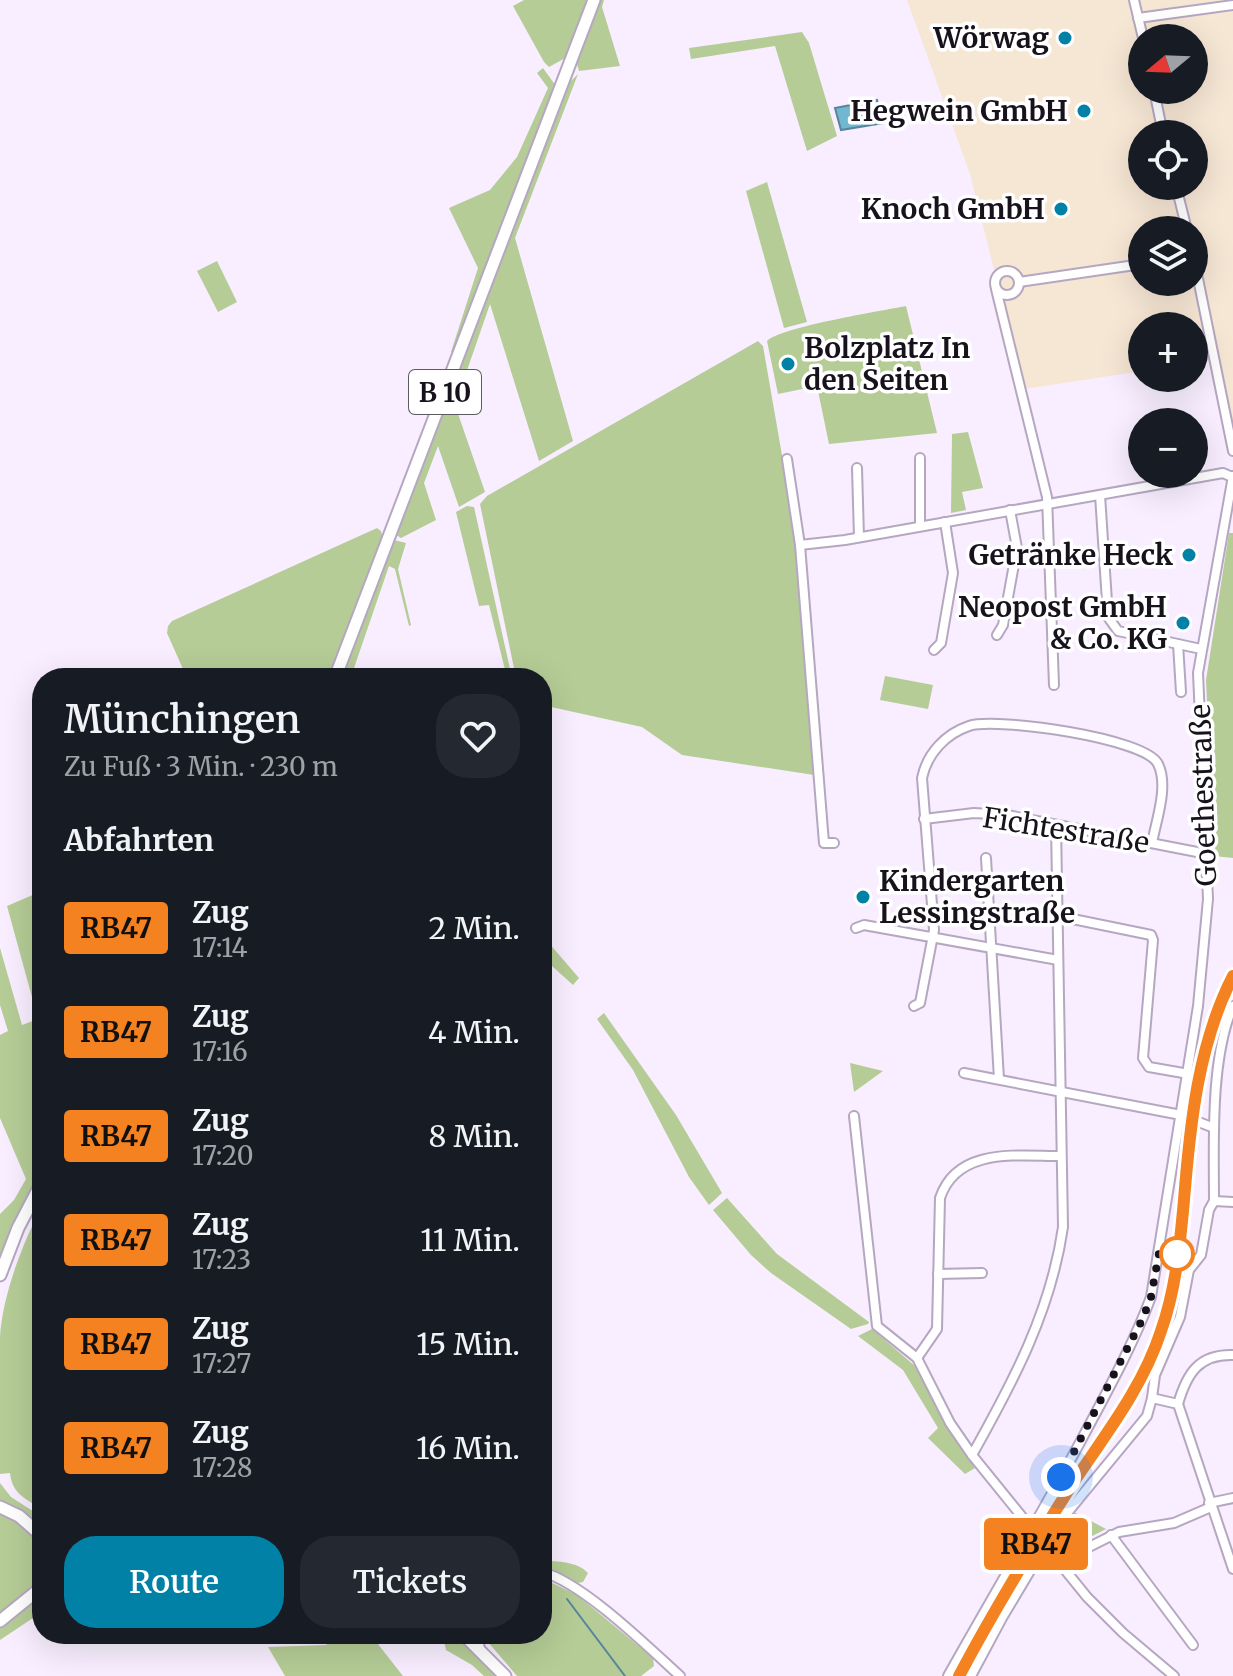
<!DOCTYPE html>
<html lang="de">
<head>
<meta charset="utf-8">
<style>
	body { margin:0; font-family:Merriweather,serif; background:#242831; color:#f1f3f6; height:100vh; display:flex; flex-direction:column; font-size:30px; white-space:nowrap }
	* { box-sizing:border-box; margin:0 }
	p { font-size:26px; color:#9ea1a6 }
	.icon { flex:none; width:44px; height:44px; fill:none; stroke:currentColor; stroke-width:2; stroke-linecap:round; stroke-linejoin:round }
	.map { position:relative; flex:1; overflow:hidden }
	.panel { position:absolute; left:32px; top:668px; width:520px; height:976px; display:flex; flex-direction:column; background:#171b24; border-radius:32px; box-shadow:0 8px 32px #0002 }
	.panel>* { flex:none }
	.badge { padding:0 16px; border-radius:6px; font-size:28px; line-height:52px }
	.needle { width:52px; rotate:251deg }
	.fabs { position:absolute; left:1128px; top:24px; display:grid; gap:16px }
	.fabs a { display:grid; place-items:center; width:80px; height:80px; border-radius:50%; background:#171b24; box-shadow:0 8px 32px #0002; font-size:40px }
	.you { position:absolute; width:40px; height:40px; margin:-20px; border:6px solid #fff; border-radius:50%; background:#1a73e8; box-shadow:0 0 0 12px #1a73e833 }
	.map>.badge { position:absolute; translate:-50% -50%; box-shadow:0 0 0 4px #fff }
	h2 { padding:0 32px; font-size:30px; line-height:72px }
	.round { display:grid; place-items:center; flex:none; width:84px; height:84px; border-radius:32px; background:#242831 }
	.head { display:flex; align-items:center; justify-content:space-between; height:136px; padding:0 32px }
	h1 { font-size:38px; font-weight:600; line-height:60px }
	.action { display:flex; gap:16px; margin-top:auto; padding:16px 32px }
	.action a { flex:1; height:92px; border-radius:32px; background:#0281a6; color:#fff; font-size:32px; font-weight:600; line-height:92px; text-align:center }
	.action a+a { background:#242831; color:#f1f3f6 }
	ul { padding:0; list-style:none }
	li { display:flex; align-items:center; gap:24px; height:104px; padding:0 32px }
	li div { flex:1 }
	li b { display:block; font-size:30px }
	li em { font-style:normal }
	li .badge { min-width:88px; font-weight:700; text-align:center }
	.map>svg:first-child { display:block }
	.industrial { fill:#f6e6d4; fill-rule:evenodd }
	.green { fill:#b5cc96 }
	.water { fill:#71b7d1; stroke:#56869a; stroke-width:2 }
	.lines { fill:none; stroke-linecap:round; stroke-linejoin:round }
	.stream { stroke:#56869a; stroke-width:2 }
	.minor-casing { stroke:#b6a7c1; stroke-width:12 }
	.major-casing { stroke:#b6a7c1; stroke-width:15 }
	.minor { stroke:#fff; stroke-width:8 }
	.major { stroke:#fff; stroke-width:11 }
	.rail { stroke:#302a34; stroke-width:2; stroke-dasharray:4 8; stroke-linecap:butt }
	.line-casing { stroke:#fff; stroke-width:18 }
	.line { stroke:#f58220; stroke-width:12 }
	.walk { stroke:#17121b; stroke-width:8; stroke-dasharray:0 14.4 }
	.poi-dot { fill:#0281a6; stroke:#fff; stroke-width:3 }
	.stop-dot { fill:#fff; stroke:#f58220; stroke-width:4 }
	.labels { text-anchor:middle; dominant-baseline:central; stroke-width:7; stroke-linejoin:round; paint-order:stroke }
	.shield { fill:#fff; stroke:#5d595f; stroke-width:2 }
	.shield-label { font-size:26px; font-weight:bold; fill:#17121b }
	.poi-label { font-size:28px; font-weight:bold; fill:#17121b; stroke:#fff; text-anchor:end }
	.street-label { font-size:28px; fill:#17121b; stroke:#fff }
</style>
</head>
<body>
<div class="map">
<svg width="1233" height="1676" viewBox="0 0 1233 1676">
	<rect width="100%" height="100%" fill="#f8eeff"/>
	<path class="industrial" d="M 907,0 L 1233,0 L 1233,431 L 1220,359 L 1194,363 L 1194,326 L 1142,326 L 1142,371 L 1024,389 L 970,174 ZM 1142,38 L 1194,38 L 1194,90 L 1142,90 ZM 1142,134 L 1194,134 L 1194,186 L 1142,186 ZM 1142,230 L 1194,230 L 1194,282 L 1142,282 Z"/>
	<g class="green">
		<polygon points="524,0 588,0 567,57 549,67 544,62 513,6"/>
		<polygon points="600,0 604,0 602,7 620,66 579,71 577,64"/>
		<polygon points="802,32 809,43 837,136 807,151 775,46 691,59 689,48"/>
		<polygon points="543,68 556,86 455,352 451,352 478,268 449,208 490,190 517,157 548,88 537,73"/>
		<polygon points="578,74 515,238 573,441 539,461 490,304 455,405 485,492 459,507 438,446 424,483 436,520 401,538 396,535 419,474 569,83"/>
		<polygon points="767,182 807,322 784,328 746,191"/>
		<polygon points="217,261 237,302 218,312 197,271"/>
		<path d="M 906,306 L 937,433 L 829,444 L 817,386 L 778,394 L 767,341 C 781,327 881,311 906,306 Z"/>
		<polygon points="758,341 763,346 798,547 814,775 682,755 642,727 542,705 542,678 516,678 480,504 487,496"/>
		<polygon points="968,432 983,488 962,492 966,510 951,513 952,434"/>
		<polygon points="467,506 474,507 512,678 507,678 489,605 479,606 456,512"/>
		<polygon points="377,528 381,531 383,539 329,678 187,678 167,633 168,626 172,621"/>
		<polygon points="1229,533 1233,533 1233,858 1214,856 1206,680"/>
		<polygon points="394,540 406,543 398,569 411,625 409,626 395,569 389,566 354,668 356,678 340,678"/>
		<polygon points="885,676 933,685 928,709 880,700"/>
		<polygon points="42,891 42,1173 0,1260 0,1214 14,1200 26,1179 0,1118 0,1035 8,1031 0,1005 0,948 22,1025 38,1019 7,906"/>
		<polygon points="542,935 579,978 573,985 542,957"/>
		<polygon points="604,1013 676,1115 722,1193 709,1205 689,1177 633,1070 597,1019"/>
		<polygon points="850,1063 883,1071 854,1092"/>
		<polygon points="727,1198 777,1254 869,1322 868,1324 851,1329 771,1273 751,1255 713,1210"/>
		<path d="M 42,1207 L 42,1503 L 35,1505 C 21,1496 12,1491 10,1473 L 0,1474 C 0,1428 0,1382 0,1337 C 2,1297 23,1241 42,1207 Z"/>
		<polygon points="872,1329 915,1366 929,1387 936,1408 975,1468 965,1474 928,1438 938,1428 903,1370 858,1336"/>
		<polygon points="0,1483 11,1497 42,1517 42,1527 12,1506 0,1501"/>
		<polygon points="0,1512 17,1521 36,1538 39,1544 36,1583 3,1613 0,1611"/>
		<polygon points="1074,1512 1106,1529 1061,1552 1053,1544"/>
		<path d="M 542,1560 C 558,1562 577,1561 588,1573 L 583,1582 L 578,1583 L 542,1567 Z"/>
		<polygon points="542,1578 577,1595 653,1658 654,1666 641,1676 517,1676 481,1634 542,1634"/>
		<polygon points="42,1594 42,1612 0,1640 0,1626"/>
		<polygon points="339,1634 370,1634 403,1676 285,1676 268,1647 326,1645"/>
		<polygon points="454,1635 497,1676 484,1676 472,1665 446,1650 444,1640"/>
	</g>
	<polygon class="water" points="877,100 884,123 841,130 835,108"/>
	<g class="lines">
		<polyline class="stream" points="567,1599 625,1676"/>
		<defs>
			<g id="minor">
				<polyline points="1134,0 1143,38"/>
				<polyline points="1138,18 1233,5"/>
				<polyline points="1154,90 1163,134"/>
				<polyline points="1176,186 1187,230"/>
				<polyline points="1194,259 1233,451"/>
				<circle cx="1007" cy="283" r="12"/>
				<polyline points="1019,282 1142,264"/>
				<polyline points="996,289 1047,497 1054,685"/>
				<polyline points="920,458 920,525"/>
				<polyline points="787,459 800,545 824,843 834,843"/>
				<polyline points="857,468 859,537"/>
				<polyline points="1100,495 1108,617 1118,631 1201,649"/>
				<polyline points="800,545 845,540 1223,473 1232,477"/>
				<polyline points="997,635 1003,625 1017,548 1010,510"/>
				<polyline points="1178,644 1181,692"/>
				<polyline points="934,650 941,643 953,573 945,522"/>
				<polyline points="924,819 974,813 1007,815 1197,852 1207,857"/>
				<polyline points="986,858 999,1079"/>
				<polyline points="1058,916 1151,935 1153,940 1143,1058 1149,1067 1189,1074"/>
				<polyline points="856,928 864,925 1058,960"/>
				<path d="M 914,1006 L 920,1003 L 934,930 L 922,778 C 927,754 945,734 969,726 C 996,717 1146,738 1158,764 C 1169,786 1156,821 1152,843"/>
				<polyline points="964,1073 1181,1115 1214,1128"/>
				<polyline points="854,1116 877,1326 917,1358 950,1423 972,1455 1087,1597 1123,1633 1174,1676"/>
				<polyline points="1214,1201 1233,1202"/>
				<polyline points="938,1274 982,1273"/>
				<path d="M 917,1358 L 937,1329 L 940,1198 C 957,1147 1017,1156 1060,1156"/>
				<polyline points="1152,1398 1178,1404 1233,1569"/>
				<path d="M 1178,1404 C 1187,1373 1199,1354 1233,1355"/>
				<path d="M 972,1455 C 1013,1382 1051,1311 1063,1227 L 1056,825"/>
				<polyline points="1209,1503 1233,1498"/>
				<polyline points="1111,1535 1193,1645"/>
				<polyline points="1057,1559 1063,1560 1119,1532 1174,1523 1211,1507"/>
				<path d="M 542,1572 C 582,1582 648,1647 680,1676"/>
				<polyline points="477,1634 480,1649"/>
				<path d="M 948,1676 C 993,1596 1040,1517 1084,1435 C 1108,1390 1133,1345 1151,1297 L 1198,1006 L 1208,899 L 1198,673 L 1233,476"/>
				<path d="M 971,1676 L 1002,1618 L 1058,1524 L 1147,1416 L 1152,1398 L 1155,1375 L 1180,1317 L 1189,1270 L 1201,1255 L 1209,1210 L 1214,1201 C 1214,1144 1210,1059 1233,1006"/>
			</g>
			<g id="major">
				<polyline points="335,678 594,0"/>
				<polyline points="0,1275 18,1228 42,1182"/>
				<polyline points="0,1507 19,1516 42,1536"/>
				<polyline points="42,1554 42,1565"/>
				<polyline points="0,1621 42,1587"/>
				<polyline points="463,1634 505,1676"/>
			</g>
		</defs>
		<use href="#minor" class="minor-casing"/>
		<use href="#major" class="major-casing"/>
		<use href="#minor" class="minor"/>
		<use href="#major" class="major"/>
		<path class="rail" d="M 959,1676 C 991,1615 1027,1556 1064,1498 C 1111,1425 1159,1365 1174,1277 C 1187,1181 1188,1063 1233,976"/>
	</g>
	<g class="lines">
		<defs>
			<path id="line" d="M 959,1676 C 994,1610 1033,1546 1073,1483 C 1105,1435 1143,1387 1161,1331 C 1176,1289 1180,1244 1184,1200 C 1190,1125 1198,1044 1233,976"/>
		</defs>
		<use href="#line" class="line-casing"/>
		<use href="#line" class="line"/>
		<polyline class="walk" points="1061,1477 1143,1318 1151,1297 1159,1253 1177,1254"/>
	</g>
	<g class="poi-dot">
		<circle cx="1065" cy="38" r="8"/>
		<circle cx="1084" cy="111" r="8"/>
		<circle cx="1061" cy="209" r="8"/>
		<circle cx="788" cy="364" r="8"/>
		<circle cx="1189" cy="555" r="8"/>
		<circle cx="1183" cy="623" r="8"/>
		<circle cx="863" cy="897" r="8"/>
	</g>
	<circle class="stop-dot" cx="1177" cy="1254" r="16"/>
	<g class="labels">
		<rect class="shield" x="409" y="370" width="72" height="44" rx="6"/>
		<g class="shield-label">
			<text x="445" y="392">B 10</text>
		</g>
		<g class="poi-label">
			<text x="1049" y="38">Wörwag</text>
			<text x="1068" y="111">Hegwein GmbH</text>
			<text x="1045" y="209">Knoch GmbH</text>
			<text x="804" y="348" text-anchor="start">Bolzplatz In<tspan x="804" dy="32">den Seiten</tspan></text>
			<text x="1173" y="555">Getränke Heck</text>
			<text x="1167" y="607">Neopost GmbH<tspan x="1167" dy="32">&amp; Co. KG</tspan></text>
			<text x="879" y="881" text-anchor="start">Kindergarten<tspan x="879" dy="32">Lessingstraße</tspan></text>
		</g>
		<g class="street-label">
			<text transform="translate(1203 795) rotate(-92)">Goethestraße</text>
			<text transform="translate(1066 830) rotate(9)">Fichtestraße</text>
		</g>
	</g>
</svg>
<div class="fabs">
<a><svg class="needle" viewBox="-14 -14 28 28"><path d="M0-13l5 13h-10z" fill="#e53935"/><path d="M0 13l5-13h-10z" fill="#9ea1a6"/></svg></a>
<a><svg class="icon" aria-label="locate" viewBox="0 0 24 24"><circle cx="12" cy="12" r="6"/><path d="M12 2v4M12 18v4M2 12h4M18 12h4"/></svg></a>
<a><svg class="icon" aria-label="layers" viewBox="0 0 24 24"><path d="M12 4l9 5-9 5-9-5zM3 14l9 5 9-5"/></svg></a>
<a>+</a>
<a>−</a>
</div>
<div class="you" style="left:1061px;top:1477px"></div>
<b class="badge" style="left:1036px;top:1544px;background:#f58220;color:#111">RB47</b>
<section class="panel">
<div class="head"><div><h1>Münchingen</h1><p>Zu Fuß · 3 Min. · 230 m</p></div><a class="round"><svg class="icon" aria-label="heart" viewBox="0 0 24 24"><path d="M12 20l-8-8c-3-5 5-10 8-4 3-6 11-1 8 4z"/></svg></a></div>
<h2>Abfahrten</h2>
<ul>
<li><span class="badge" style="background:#f58220;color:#111">RB47</span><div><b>Zug</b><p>17:14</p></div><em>2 Min.</em></li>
<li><span class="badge" style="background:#f58220;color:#111">RB47</span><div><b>Zug</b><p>17:16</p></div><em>4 Min.</em></li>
<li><span class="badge" style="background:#f58220;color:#111">RB47</span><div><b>Zug</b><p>17:20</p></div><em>8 Min.</em></li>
<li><span class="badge" style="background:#f58220;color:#111">RB47</span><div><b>Zug</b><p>17:23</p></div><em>11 Min.</em></li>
<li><span class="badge" style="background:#f58220;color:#111">RB47</span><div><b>Zug</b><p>17:27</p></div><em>15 Min.</em></li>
<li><span class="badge" style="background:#f58220;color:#111">RB47</span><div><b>Zug</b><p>17:28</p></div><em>16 Min.</em></li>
</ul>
<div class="action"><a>Route</a><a>Tickets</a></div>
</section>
</div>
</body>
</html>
